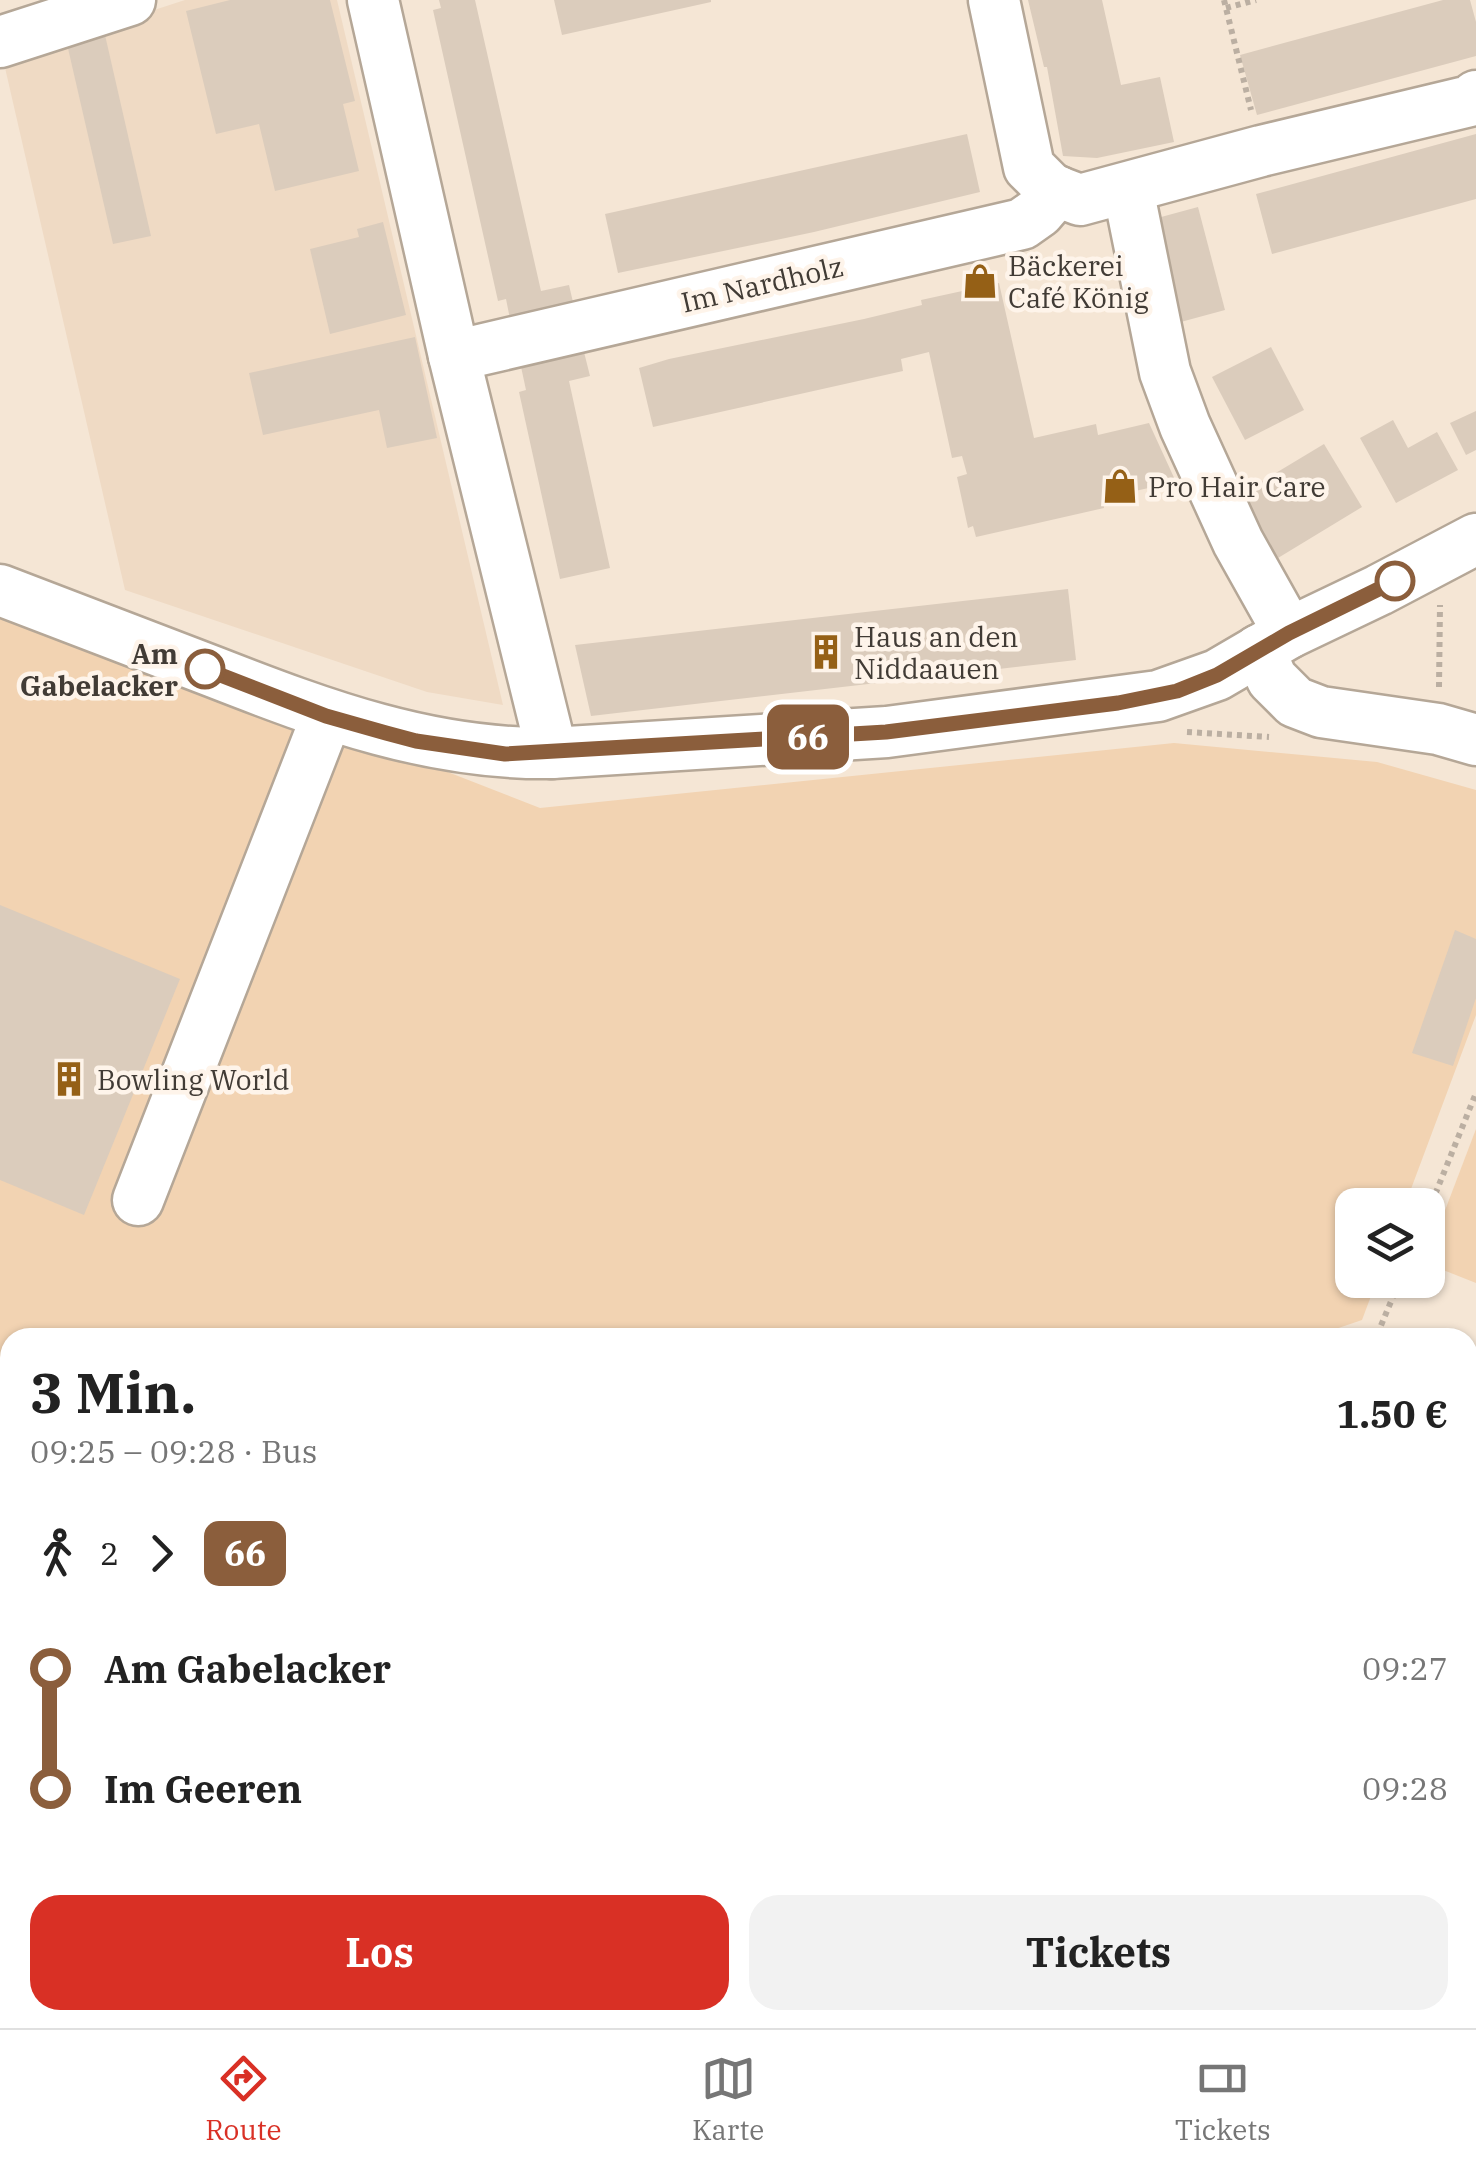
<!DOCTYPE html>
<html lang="de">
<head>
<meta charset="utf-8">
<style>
	body { margin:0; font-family:"IBM Plex Serif",serif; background:#f2f2f2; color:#222; height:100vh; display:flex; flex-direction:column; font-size:38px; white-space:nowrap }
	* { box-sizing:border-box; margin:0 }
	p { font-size:32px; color:#767676 }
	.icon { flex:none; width:55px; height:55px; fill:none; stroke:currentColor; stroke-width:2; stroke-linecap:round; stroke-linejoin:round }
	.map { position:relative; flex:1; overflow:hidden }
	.panel { position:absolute; left:0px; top:1328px; width:1478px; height:702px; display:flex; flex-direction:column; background:#fff; border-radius:30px 30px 0 0; box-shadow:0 2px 8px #0004 }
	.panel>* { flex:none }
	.badge { padding:0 20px; border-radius:15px; font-size:35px; line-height:65px }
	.controls { position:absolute; left:1335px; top:1188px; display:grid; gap:20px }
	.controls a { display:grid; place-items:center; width:110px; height:110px; border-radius:20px; background:#fff; box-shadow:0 2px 8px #0004; font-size:50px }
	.map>.badge { position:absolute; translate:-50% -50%; box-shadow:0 0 0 5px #fff }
	.legs { display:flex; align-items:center; gap:15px; height:110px; padding:0 30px; font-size:32px }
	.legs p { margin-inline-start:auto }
	.head { display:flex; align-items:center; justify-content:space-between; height:170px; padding:0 30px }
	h1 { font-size:55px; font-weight:800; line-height:75px }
	.primary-button { display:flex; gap:20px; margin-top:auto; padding:20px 30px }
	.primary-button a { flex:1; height:115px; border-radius:30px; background:#d93025; color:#fff; font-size:40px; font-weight:800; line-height:115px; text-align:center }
	.primary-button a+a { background:#f2f2f2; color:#222 }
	ul { padding:0 30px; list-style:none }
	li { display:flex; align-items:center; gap:35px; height:120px; font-size:38px }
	li i { display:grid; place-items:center; width:15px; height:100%; margin:0 12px; background:currentColor }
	li i::after { content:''; width:25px; height:25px; margin:-12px; border:8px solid; border-radius:50%; background:#fff }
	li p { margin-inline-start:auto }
	li:first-child i { background:linear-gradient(#0000 50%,currentColor 0) }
	li:last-child i { background:linear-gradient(currentColor 50%,#0000 0) }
	.tab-bar { display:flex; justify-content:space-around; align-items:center; height:140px; border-top:2px solid #e0e0e0; background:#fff; font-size:28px; color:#767676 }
	.tab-bar a { display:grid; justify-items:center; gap:5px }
	.tab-bar .current { color:#d93025 }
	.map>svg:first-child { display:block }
	.built { fill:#efdac4 }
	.green { fill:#f2d3b2 }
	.forest { fill:#d2aa7f }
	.building { fill:#dbccbc }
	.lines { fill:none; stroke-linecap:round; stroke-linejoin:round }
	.minor-casing { stroke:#b5a797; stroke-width:55 }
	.path { stroke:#bbafa2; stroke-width:6; stroke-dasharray:5 5; stroke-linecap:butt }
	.minor { stroke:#fff; stroke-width:50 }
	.rail { stroke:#797066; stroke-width:8 }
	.line-1-casing { stroke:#fff; stroke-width:22 }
	.line-1 { stroke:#8b5e3c; stroke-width:15 }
	.stop-1-dot { fill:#fff; stroke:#8b5e3c; stroke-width:5 }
	.labels { text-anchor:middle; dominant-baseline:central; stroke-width:9; stroke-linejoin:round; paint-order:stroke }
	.poi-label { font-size:28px; fill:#413b35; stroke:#fef4ea; text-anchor:start }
	.street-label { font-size:28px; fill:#413b35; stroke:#fef4ea }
	.stop-label { font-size:28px; font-weight:bold; fill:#413b35; stroke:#fef4ea; text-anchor:end }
</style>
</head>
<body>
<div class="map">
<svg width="1476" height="2028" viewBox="0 0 1476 2028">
	<rect width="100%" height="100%" fill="#f5e6d5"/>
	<g class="built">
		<polygon points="185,0 337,0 503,705 427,692 125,590 3,59"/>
		<polygon points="1476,1375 1476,1480 1468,1483 1468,1378"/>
		<polygon points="10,1861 10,1977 0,1980 0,1864"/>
	</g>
	<g class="green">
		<polygon points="0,619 317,721 540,808 1174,743 1377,762 1476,790 1476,1015 1405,1205 1352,1205 1352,1280 1377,1280 1362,1320 1309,1338 10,1338 10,1393 0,1415"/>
		<polygon points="1476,1129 1476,1283 1428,1264 1428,1255"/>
	</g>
	<polygon class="forest" points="10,1393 10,1861 0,1864 0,1415"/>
	<g class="building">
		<polygon points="230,0 330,0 355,101 343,104 359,171 275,191 259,124 216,134 186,11"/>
		<polygon points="439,0 475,0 541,291 569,285 576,315 512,329 506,299 498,301 433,10 441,8"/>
		<polygon points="554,0 711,0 711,2 562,35"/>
		<polygon points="1028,0 1102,0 1121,85 1160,77 1174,142 1097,158 1063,156 1047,67 1044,67"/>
		<polygon points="1443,0 1470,0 1476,22 1476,56 1257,115 1240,55"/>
		<polygon points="105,35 151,236 113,244 67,44"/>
		<polygon points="967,134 980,192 814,232 618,273 605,214"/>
		<polygon points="1476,134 1476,199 1272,254 1256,194"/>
		<polygon points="1198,207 1225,310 1166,326 1139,223"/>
		<polygon points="383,222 406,315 330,334 310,249 359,237 357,229"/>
		<polygon points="999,283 1034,438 1096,424 1098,435 1149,423 1176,482 1103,498 1104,508 976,537 973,526 968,528 957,477 967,474 962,456 952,458 929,352 901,359 903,371 653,427 639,368 669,359 864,319 922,305 921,300"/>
		<polygon points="415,337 437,438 387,448 379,410 263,435 249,373"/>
		<polygon points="1271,347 1304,410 1245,440 1212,377"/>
		<polygon points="583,348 590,376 569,381 610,568 560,579 519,392 526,390 520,362"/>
		<polygon points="1476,411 1476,450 1466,455 1450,423"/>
		<polygon points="1393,420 1408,448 1437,432 1458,470 1396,503 1360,438"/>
		<polygon points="1324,444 1362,507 1278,558 1239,495"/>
		<polygon points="1068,589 1076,660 591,716 575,645"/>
		<polygon points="0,905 180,979 84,1215 0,1180"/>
		<polygon points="1455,930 1476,939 1476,998 1453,1066 1412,1053"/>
		<polygon points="1468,1693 1476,1700 1470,1706 1476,1712 1476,1756 1468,1765"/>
		<polygon points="357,2020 472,2020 455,2028 361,2028"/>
		<polygon points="723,2020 729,2020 737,2028 715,2028"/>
		<polygon points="778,2020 822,2020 830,2028 786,2028"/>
		<polygon points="1015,2020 1097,2020 1090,2028 1007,2028"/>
		<polygon points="1243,2020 1311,2020 1304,2028 1237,2028"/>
	</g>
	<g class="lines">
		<defs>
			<g id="minor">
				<polyline points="373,0 454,356 552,753"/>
				<polyline points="994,0 1029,167 1051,189 1080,200 1261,151 1474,100 1476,96"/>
				<polyline points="0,42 130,0"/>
				<polyline points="1128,189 1165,372 1185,426 1238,542 1289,633"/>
				<polyline points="454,356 1022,224 1039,212 1057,191"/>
				<path d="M 0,590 C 71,617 143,645 214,672 C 324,715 432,755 552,753 L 887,732 L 1158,696 L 1217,675 L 1289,633 L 1379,590 L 1476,539"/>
				<polyline points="1259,650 1272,679 1295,702 1321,712 1438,729 1476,740"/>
				<polyline points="138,1200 327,716"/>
				<polyline points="1468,1824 1476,1817"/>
				<polyline points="1468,1935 1476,1943"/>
				<polyline points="301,2020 305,2028"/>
				<polyline points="1169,2028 1177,2020"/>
			</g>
		</defs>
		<use href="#minor" class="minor-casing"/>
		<g class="path">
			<polyline points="1224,0 1251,110"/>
			<polyline points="1226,8 1256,0"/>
			<polyline points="1439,687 1440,605"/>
			<polyline points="1187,732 1269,737"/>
			<polyline points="1428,1212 1476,1093"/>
			<polyline points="1368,1338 1377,1335 1400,1280"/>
		</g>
		<use href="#minor" class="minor"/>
		<g class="rail">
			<polyline points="1468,1394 1476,1391"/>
			<polyline points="1468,1415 1476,1412"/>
			<polyline points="1468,1443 1476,1440"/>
			<polyline points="1468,1466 1476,1463"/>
			<polyline points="0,1891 10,1888"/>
			<polyline points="0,1915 10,1912"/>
			<polyline points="0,1940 10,1937"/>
			<polyline points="0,1963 10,1959"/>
		</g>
	</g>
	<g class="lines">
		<defs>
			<polyline id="line-1" points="205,669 326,716 386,733 416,741 505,754 886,732 1118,703 1177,691 1217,675 1289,633 1395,581"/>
		</defs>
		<use href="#line-1" class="line-1-casing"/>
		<use href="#line-1" class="line-1"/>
	</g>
	<defs>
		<symbol id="shop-bare" viewBox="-9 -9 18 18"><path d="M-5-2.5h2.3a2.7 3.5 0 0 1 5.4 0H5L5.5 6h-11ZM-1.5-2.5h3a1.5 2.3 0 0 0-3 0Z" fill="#956016" stroke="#fef4ea" stroke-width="2.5" paint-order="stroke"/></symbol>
		<symbol id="building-bare" viewBox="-9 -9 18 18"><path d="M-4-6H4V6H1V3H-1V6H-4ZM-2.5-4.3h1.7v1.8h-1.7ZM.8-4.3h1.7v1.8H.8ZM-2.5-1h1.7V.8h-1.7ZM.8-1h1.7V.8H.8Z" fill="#956016" stroke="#fef4ea" stroke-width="2.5" paint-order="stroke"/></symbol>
	</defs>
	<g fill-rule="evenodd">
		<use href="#shop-bare" x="955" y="256" width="50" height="50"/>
		<use href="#shop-bare" x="1095" y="461" width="50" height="50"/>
		<use href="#building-bare" x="801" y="627" width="50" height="50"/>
		<use href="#building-bare" x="44" y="1054" width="50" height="50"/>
	</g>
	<g class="stop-1-dot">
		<circle cx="1395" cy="581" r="18"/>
		<circle cx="205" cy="669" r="18"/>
	</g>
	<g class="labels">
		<g class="poi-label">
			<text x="1008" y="265">Bäckerei<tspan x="1008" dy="32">Café König</tspan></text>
			<text x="1148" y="486">Pro Hair Care</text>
			<text x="854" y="636">Haus an den<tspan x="854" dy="32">Niddaauen</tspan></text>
			<text x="97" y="1079">Bowling World</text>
		</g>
		<g class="street-label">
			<text transform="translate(762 284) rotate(-13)">Im Nardholz</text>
		</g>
		<g class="stop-label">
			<text x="178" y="653">Am<tspan x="178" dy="32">Gabelacker</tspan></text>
		</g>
	</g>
</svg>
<div class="controls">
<a><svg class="icon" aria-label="layers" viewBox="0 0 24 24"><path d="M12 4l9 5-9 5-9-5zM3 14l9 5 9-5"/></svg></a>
</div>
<b class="badge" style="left:808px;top:737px;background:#8b5e3c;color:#fff">66</b>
<section class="panel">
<div class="head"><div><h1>3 Min.</h1><p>09:25 – 09:28 · Bus</p></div><b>1.50 €</b></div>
<div class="legs"><svg class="icon" aria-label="walk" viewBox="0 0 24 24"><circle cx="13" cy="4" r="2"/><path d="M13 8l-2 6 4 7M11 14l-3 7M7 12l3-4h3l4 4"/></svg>2<svg class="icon" aria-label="forward" viewBox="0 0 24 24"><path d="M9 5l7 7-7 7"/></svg><b class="badge" style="background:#8b5e3c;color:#fff">66</b></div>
<ul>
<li><i style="color:#8b5e3c"></i><b>Am Gabelacker</b><p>09:27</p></li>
<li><i style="color:#8b5e3c"></i><b>Im Geeren</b><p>09:28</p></li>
</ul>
<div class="primary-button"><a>Los</a><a>Tickets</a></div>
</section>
</div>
<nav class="tab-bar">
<a class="current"><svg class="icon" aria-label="directions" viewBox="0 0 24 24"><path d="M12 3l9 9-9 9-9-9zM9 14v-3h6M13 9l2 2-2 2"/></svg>Route</a>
<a><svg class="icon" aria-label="map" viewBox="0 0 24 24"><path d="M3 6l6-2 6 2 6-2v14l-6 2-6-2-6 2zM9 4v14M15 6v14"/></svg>Karte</a>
<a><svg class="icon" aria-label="tickets" viewBox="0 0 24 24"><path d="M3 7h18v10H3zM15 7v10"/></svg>Tickets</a>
</nav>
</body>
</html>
